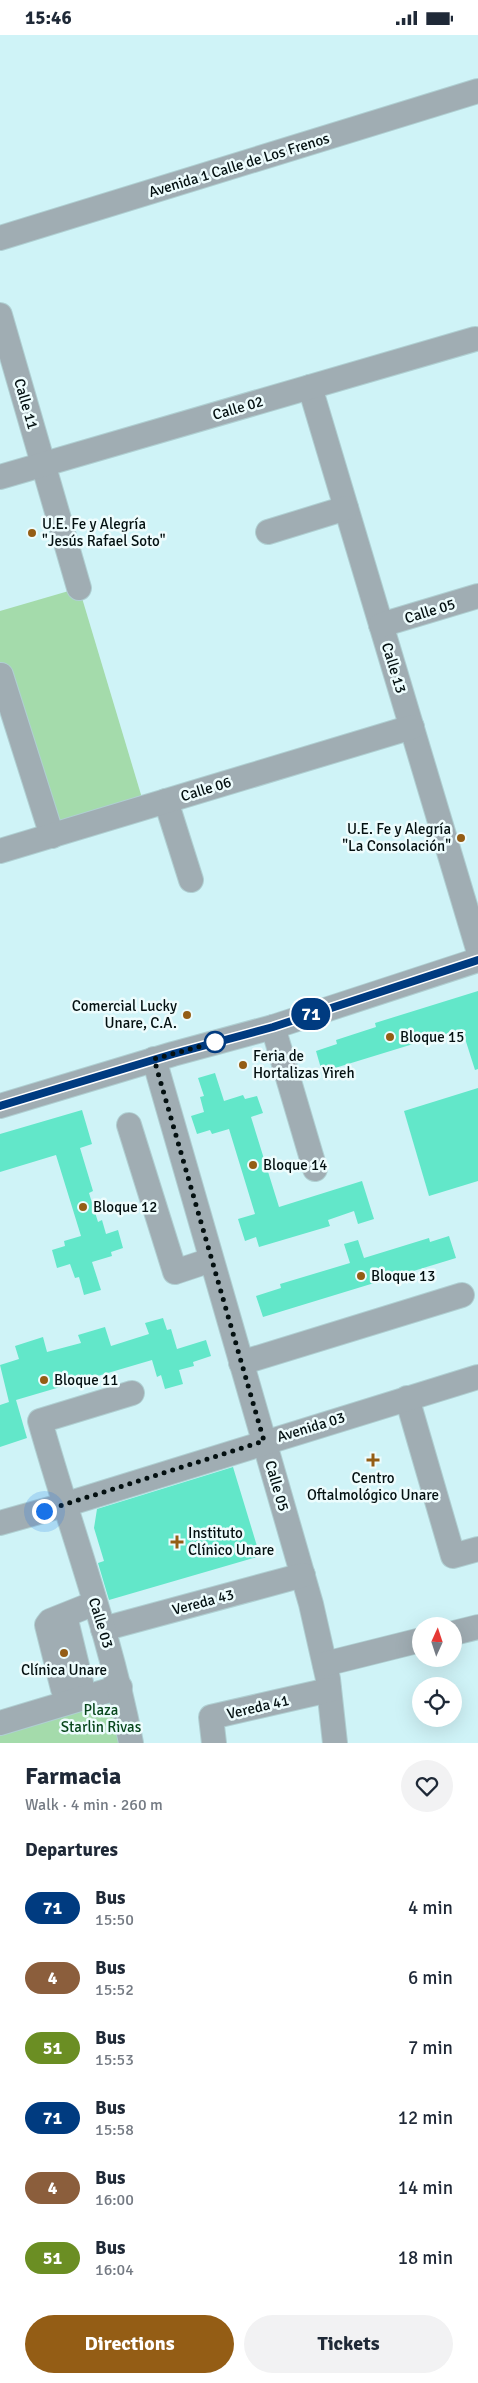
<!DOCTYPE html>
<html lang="en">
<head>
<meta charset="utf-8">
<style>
	body { margin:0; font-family:Signika,sans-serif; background:#f2f2f3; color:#1f2937; height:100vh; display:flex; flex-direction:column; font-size:19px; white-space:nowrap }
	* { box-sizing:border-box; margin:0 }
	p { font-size:16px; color:#747a83 }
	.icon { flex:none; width:28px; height:28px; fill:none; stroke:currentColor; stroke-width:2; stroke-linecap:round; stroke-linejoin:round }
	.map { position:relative; height:1708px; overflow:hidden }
	.side { display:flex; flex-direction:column; background:#fff; flex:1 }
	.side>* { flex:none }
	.badge { padding:0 10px; border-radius:16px; font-size:18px; line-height:32px }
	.needle { width:32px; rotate:3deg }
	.tools { position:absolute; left:412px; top:1582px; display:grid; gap:10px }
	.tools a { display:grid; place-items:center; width:50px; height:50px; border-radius:50%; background:#fff; box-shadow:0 5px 20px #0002; font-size:25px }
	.you { position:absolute; width:25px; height:25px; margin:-12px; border:4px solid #fff; border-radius:50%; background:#1a73e8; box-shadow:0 0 0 8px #1a73e833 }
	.map>.badge { position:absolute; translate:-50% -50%; box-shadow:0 0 0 2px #fff }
	h2 { padding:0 25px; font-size:19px; line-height:45px }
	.round { display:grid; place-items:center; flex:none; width:52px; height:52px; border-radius:26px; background:#f2f2f3 }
	.headline { display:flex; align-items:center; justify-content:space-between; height:85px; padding:0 25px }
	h1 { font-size:24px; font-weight:800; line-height:38px }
	.primary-button { display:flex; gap:10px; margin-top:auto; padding:10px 25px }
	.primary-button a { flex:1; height:58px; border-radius:30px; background:#945d15; color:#fff; font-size:20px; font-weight:800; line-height:58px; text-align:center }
	.primary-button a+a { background:#f2f2f3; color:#1f2937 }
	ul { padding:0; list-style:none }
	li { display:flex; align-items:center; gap:15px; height:70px; padding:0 25px }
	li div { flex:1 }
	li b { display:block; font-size:19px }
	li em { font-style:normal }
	li .badge { min-width:55px; font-weight:700; text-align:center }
	.status { display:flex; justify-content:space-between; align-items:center; height:35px; padding:0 25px; background:#fff; direction:ltr }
	.status svg { height:14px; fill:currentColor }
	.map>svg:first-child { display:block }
	.green { fill:#a4dbab }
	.building { fill:#62e7c9 }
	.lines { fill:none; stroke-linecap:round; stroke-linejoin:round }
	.minor-casing { stroke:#afcfd2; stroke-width:26 }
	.minor { stroke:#a0adb3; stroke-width:24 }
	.line-casing { stroke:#fff; stroke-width:11 }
	.line { stroke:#003b80; stroke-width:8 }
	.walk { stroke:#041011; stroke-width:5; stroke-dasharray:0 9 }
	.poi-dot { fill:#945d15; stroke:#edfcfd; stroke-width:2 }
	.stop-dot { fill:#fff; stroke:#003b80; stroke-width:2.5 }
	.labels { text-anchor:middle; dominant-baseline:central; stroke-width:5; stroke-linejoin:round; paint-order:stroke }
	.street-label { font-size:15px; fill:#041011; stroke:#edfcfd }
	.poi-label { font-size:15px; fill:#041011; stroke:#edfcfd; text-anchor:start }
	.park-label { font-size:15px; fill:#07461b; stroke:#edfcfd }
</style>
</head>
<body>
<div class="status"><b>15:46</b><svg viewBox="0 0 49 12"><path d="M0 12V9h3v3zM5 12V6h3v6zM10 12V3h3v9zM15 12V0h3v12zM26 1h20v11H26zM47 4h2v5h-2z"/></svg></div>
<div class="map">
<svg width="478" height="1708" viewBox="0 0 478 1708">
	<rect width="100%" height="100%" fill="#cff3f7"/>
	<g class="green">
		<polygon points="79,553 145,773 52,801 0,666 0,576"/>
		<polygon points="120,1652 131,1708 0,1708 0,1688"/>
	</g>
	<g class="building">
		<polygon points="478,956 478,1034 475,1035 462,994 322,1037 316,1016 337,1009 336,1005 376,992 375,988"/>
		<polygon points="215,1038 224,1066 243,1060 245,1064 257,1061 263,1078 251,1082 279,1172 362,1146 374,1184 358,1189 354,1176 328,1185 330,1191 259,1212 256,1202 245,1206 238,1184 255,1179 229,1094 212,1099 210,1095 197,1099 191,1081 204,1077 200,1062 204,1061 198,1043"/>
		<polygon points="478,1053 478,1146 429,1161 404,1076"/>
		<polygon points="82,1075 92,1109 80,1113 93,1156 89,1158 98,1187 102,1185 106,1199 118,1195 123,1213 111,1217 112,1221 92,1227 101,1255 84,1260 79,1242 75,1243 70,1229 57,1233 52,1215 65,1211 64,1206 81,1201 56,1120 0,1137 0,1099"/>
		<polygon points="449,1201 456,1223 263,1282 256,1261 281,1253 280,1249 350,1228 344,1209 358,1205 364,1223 429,1203 430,1207"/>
		<polygon points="163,1283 167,1295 171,1294 177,1314 206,1305 211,1321 193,1327 194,1331 179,1335 183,1349 165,1354 161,1340 157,1342 152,1325 16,1365 27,1403 0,1412 0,1370 9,1367 0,1330 19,1324 15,1311 43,1302 47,1317 81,1308 78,1300 105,1292 111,1311 149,1299 145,1288"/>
		<polygon points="233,1432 260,1521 109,1565 98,1528 104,1526 94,1493 97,1474"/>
	</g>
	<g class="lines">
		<defs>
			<g id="minor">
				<polyline points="0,203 478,56"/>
				<polyline points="0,280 79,553"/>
				<polyline points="310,352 478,914"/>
				<polyline points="0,442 475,304"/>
				<polyline points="268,497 346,473"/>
				<polyline points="381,590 478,561"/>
				<polyline points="1,640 52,801"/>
				<polyline points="166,766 191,845"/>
				<polyline points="0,816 412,692"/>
				<polyline points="273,992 315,1134"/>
				<polyline points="154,1024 311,1569 328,1644 335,1708"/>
				<polyline points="0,1071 173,1019 273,992 478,925"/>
				<polyline points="129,1090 175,1237 211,1225"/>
				<polyline points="241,1328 462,1260"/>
				<polyline points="407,1363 453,1521 478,1514"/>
				<polyline points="0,1488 64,1470 478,1342"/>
				<polyline points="65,1581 81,1647 78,1651 66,1655 63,1654 47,1590 50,1586 95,1568"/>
				<polyline points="103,1594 303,1540"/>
				<polyline points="454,1598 478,1592"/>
				<polyline points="325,1629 421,1605"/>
				<polyline points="0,1688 120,1652"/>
				<path d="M 131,1708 C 110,1598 70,1493 40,1386 L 132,1358"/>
				<polyline points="214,1708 211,1682 329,1655"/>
			</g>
		</defs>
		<use href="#minor" class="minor-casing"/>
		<use href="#minor" class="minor"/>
	</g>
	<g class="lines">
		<defs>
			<polyline id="line" points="0,1071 173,1019 273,992 478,925"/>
		</defs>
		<use href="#line" class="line-casing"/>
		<use href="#line" class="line"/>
		<polyline class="walk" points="44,1476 264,1406 154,1024 223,1005 215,1007"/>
	</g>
	<g class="poi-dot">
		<circle cx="32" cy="498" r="5"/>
		<circle cx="461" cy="803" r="5"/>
		<circle cx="187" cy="980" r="5"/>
		<circle cx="390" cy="1002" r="5"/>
		<circle cx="243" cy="1030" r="5"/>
		<circle cx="253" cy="1130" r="5"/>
		<circle cx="83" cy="1172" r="5"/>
		<circle cx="361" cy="1241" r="5"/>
		<circle cx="44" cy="1345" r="5"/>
		<path d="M370.5 1417.5h5v5h5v5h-5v5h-5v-5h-5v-5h5z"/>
		<path d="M174.5 1499.5h5v5h5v5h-5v5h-5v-5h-5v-5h5z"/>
		<circle cx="64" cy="1618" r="5"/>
	</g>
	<circle class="stop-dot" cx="215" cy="1007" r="10"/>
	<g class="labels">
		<g class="street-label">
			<text transform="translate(239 130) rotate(-17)">Avenida 1 Calle de Los Frenos</text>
			<text transform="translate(26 369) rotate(74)">Calle 11</text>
			<text transform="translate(238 373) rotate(-16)">Calle 02</text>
			<text transform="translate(430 576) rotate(-17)">Calle 05</text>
			<text transform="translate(394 633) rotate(73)">Calle 13</text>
			<text transform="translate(206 754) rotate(-17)">Calle 06</text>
			<text transform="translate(311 1392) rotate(-17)">Avenida 03</text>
			<text transform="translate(277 1451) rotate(74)">Calle 05</text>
			<text transform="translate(203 1567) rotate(-15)">Vereda 43</text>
			<text transform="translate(101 1588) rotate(73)">Calle 03</text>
			<text transform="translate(258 1672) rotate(-13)">Vereda 41</text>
		</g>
		<g class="poi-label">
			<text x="42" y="489">U.E. Fe y Alegría<tspan x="42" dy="17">"Jesús Rafael Soto"</tspan></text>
			<text x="451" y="794" text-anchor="end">U.E. Fe y Alegría<tspan x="451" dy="17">"La Consolación"</tspan></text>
			<text x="177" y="971" text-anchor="end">Comercial Lucky<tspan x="177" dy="17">Unare, C.A.</tspan></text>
			<text x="400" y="1002">Bloque 15</text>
			<text x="253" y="1021">Feria de<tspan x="253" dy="17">Hortalizas Yireh</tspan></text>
			<text x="263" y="1130">Bloque 14</text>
			<text x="93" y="1172">Bloque 12</text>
			<text x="371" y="1241">Bloque 13</text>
			<text x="54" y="1345">Bloque 11</text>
			<text x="373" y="1443" text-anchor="middle">Centro<tspan x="373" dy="17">Oftalmológico Unare</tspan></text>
			<text x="188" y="1498">Instituto<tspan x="188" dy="17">Clínico Unare</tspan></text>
			<text x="64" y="1635" text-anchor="middle">Clínica Unare</text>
		</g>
		<g class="park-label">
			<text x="101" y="1675">Plaza<tspan x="101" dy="17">Starlin Rivas</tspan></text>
		</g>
	</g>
</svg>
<div class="tools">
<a><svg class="needle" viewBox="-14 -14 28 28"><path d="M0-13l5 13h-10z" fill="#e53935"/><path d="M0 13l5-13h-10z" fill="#747a83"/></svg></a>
<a><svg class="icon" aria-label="locate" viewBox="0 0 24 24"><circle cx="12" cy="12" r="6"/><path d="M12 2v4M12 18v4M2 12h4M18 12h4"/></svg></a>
</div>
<div class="you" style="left:44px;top:1476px"></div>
<b class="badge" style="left:311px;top:979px;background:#003b80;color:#fff">71</b>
</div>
<section class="side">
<div class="headline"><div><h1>Farmacia</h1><p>Walk · 4 min · 260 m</p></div><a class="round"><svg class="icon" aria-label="heart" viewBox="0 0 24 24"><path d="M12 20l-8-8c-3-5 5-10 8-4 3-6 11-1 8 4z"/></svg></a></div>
<h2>Departures</h2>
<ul>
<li><span class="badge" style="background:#003b80;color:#fff">71</span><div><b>Bus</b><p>15:50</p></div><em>4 min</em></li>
<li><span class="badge" style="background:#8b5e3c;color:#fff">4</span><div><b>Bus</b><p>15:52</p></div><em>6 min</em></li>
<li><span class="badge" style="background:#6b8e23;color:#fff">51</span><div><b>Bus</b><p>15:53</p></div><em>7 min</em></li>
<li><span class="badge" style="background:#003b80;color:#fff">71</span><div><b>Bus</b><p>15:58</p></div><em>12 min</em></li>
<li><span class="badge" style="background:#8b5e3c;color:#fff">4</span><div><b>Bus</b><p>16:00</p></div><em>14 min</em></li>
<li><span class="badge" style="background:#6b8e23;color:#fff">51</span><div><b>Bus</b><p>16:04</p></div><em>18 min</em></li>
</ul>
<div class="primary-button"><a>Directions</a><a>Tickets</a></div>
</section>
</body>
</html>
